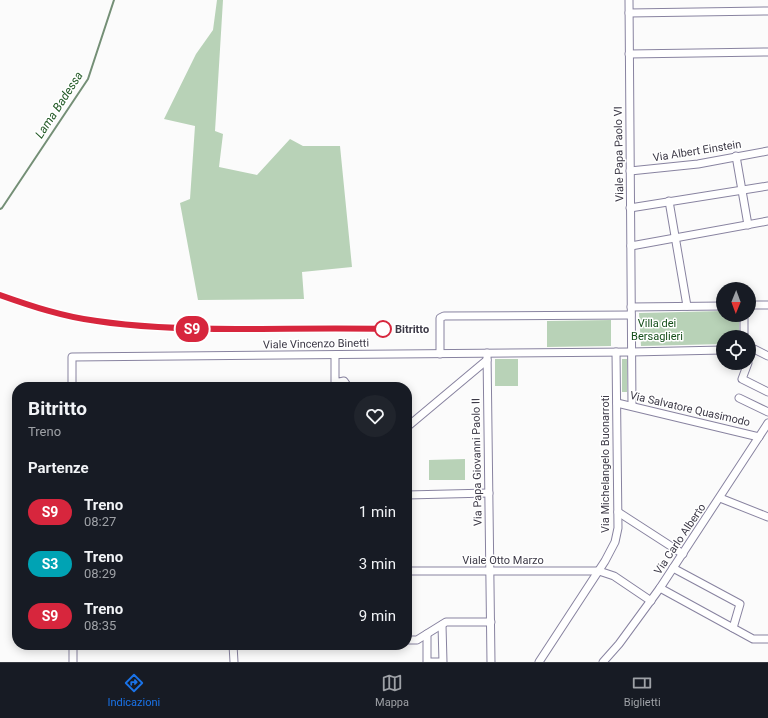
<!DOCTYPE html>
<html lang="it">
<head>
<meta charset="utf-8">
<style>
	body { margin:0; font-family:Roboto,sans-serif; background:#20242c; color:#f1f3f6; height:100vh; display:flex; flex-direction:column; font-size:15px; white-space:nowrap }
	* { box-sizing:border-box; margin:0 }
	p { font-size:13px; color:#9ea1a6 }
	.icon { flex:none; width:22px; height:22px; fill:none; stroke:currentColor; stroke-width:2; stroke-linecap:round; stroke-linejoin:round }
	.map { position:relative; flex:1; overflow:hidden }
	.details { position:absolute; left:12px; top:382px; width:400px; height:268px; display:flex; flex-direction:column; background:#171b24; border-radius:16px; box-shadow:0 2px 10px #0003 }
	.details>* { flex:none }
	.badge { padding:0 8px; border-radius:13px; font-size:14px; line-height:26px }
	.needle { width:26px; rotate:181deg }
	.fabs { position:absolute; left:716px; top:282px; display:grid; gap:8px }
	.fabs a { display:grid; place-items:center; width:40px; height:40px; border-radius:50%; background:#171b24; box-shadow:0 2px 10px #0003; font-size:20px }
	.map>.badge { position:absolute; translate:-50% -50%; box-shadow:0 0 0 2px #fff }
	h2 { padding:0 16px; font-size:15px; line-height:36px }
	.round { display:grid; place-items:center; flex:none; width:42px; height:42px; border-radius:21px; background:#20242c }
	.summary { display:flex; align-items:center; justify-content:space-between; height:68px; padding:0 16px }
	h1 { font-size:19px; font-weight:700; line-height:30px }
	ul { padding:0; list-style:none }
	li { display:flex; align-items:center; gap:12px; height:52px; padding:0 16px }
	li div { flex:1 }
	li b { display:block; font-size:15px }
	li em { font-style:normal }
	li .badge { min-width:44px; font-weight:700; text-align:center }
	.tab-bar { display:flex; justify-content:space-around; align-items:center; height:56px; border-top:1px solid #363941; background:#171b24; font-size:11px; color:#9ea1a6 }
	.tab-bar a { display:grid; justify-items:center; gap:2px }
	.tab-bar .on { color:#1a73e8 }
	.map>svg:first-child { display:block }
	.green { fill:#b8d2b7 }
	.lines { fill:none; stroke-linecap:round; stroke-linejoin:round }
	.stream { stroke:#748f76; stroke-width:2 }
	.street-casing { stroke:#8883a0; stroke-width:9 }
	.street { stroke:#fff; stroke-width:7 }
	.rail { stroke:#838189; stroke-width:2; stroke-dasharray:2 4; stroke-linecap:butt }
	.line-casing { stroke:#fff; stroke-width:9 }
	.line { stroke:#d7263d; stroke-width:6 }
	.stop-dot { fill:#fff; stroke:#d7263d; stroke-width:2 }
	.labels { text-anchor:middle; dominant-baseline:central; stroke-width:3; stroke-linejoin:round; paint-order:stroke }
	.street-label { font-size:11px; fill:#3d3a47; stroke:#fff }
	.park-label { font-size:11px; fill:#144e19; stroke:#fff }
	.stop-label { font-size:11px; font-weight:bold; fill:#3d3a47; stroke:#fff; text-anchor:start }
	.water-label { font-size:12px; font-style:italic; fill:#215925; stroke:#fff }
</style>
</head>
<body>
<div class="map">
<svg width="768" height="662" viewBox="0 0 768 662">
	<rect width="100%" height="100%" fill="#fbfbfb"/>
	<g class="green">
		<polygon points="217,0 223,0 215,131 223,134 219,167 257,175 290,139 303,146 340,146 352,267 302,272 304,299 198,300 180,203 190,199 195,126 164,119 196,54 213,30"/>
		<polygon points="723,311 723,315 739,315 739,337 723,337 723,344 641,346 639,313"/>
		<polygon points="611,320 611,346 547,347 547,321"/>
		<rect x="495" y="359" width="23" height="27"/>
		<rect x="622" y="359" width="5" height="33"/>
		<polygon points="465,459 465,480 429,480 429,460"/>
	</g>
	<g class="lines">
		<polyline class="stream" points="0,209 2,208 88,79 114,0"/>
		<defs>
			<g id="street">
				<polyline points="629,0 632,406"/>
				<polyline points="629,13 768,11"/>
				<polyline points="629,54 768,52"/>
				<polyline points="736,156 748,225"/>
				<polyline points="630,171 698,164 768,151"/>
				<polyline points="669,201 687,306"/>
				<polyline points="630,208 768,186"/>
				<polyline points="631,246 768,221"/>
				<polyline points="749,305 768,305"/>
				<polyline points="631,307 723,306"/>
				<polyline points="744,315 744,337"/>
				<polyline points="749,349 754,349 768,356"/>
				<polyline points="487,353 491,662"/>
				<polyline points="440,354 440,318 444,316 631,315"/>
				<polyline points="335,355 335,383 344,381 348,387"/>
				<polyline points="748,363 742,379 768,392"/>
				<polyline points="72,387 72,357 631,352 723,350"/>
				<polyline points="739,398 768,412"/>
				<polyline points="617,403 759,437"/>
				<polyline points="407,427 487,360"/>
				<polyline points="407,495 489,493"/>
				<polyline points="720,498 768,517"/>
				<polyline points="618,512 683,554"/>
				<polyline points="673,568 740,604 733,628"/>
				<polyline points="407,571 599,571 614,576 651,601"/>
				<polyline points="660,588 753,639 768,639"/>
				<polyline points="427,634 427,662 443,662 442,625"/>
				<polyline points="407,640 417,640 446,622 491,622"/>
				<polyline points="233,645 234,662"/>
				<polyline points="73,662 73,645"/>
				<polyline points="539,662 605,561 615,542 618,528 616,352"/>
				<polyline points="603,662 619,644 660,588 768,423"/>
			</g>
		</defs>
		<use href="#street" class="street-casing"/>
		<use href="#street" class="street"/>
		<path class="rail" d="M 0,295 C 59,317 116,326 178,329 L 388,329"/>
	</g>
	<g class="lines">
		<defs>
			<path id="line" d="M 0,295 C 31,306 64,317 97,321 C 143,328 190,329 236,329 C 287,329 338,328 388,329"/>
		</defs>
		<use href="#line" class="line-casing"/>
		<use href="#line" class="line"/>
	</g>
	<circle class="stop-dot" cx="383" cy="329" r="8"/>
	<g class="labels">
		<g class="street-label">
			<text transform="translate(697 151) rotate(-9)">Via Albert Einstein</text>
			<text transform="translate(619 154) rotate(-91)">Viale Papa Paolo VI</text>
			<text transform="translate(316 344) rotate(-1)">Viale Vincenzo Binetti</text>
			<text transform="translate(690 409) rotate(13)">Via Salvatore Quasimodo</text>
			<text transform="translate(477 462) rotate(-91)">Via Papa Giovanni Paolo II</text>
			<text transform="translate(605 464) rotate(-90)">Via Michelangelo Buonarroti</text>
			<text transform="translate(680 539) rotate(-56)">Via Carlo Alberto</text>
			<text x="503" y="560">Viale Otto Marzo</text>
		</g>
		<g class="park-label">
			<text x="657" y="323">Villa dei<tspan x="657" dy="13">Bersaglieri</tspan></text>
		</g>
		<g class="stop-label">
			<text x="395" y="329">Bitritto</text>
		</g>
		<g class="water-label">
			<text transform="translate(59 105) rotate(-57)">Lama Badessa</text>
		</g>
	</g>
</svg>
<div class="fabs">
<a><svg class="needle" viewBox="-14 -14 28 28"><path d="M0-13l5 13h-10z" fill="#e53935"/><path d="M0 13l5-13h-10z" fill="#9ea1a6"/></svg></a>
<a><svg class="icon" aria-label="locate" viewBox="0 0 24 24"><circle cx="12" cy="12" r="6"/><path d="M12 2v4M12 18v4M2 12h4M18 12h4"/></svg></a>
</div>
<b class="badge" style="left:192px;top:329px;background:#d7263d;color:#fff">S9</b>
<section class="details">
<div class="summary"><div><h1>Bitritto</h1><p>Treno</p></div><a class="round"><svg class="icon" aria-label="heart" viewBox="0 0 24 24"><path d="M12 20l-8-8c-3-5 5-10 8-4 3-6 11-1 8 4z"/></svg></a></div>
<h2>Partenze</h2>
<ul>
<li><span class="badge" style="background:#d7263d;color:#fff">S9</span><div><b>Treno</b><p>08:27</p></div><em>1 min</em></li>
<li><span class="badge" style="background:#00a3b4;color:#fff">S3</span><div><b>Treno</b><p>08:29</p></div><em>3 min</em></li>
<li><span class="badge" style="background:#d7263d;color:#fff">S9</span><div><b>Treno</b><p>08:35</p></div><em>9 min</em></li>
</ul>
</section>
</div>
<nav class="tab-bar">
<a class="on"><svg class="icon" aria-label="directions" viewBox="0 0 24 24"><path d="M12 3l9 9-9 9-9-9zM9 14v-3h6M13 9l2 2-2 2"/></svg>Indicazioni</a>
<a><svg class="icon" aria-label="map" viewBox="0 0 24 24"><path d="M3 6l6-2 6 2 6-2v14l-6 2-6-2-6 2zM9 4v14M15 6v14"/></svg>Mappa</a>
<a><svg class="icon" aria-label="tickets" viewBox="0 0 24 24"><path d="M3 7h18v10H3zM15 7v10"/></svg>Biglietti</a>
</nav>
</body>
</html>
